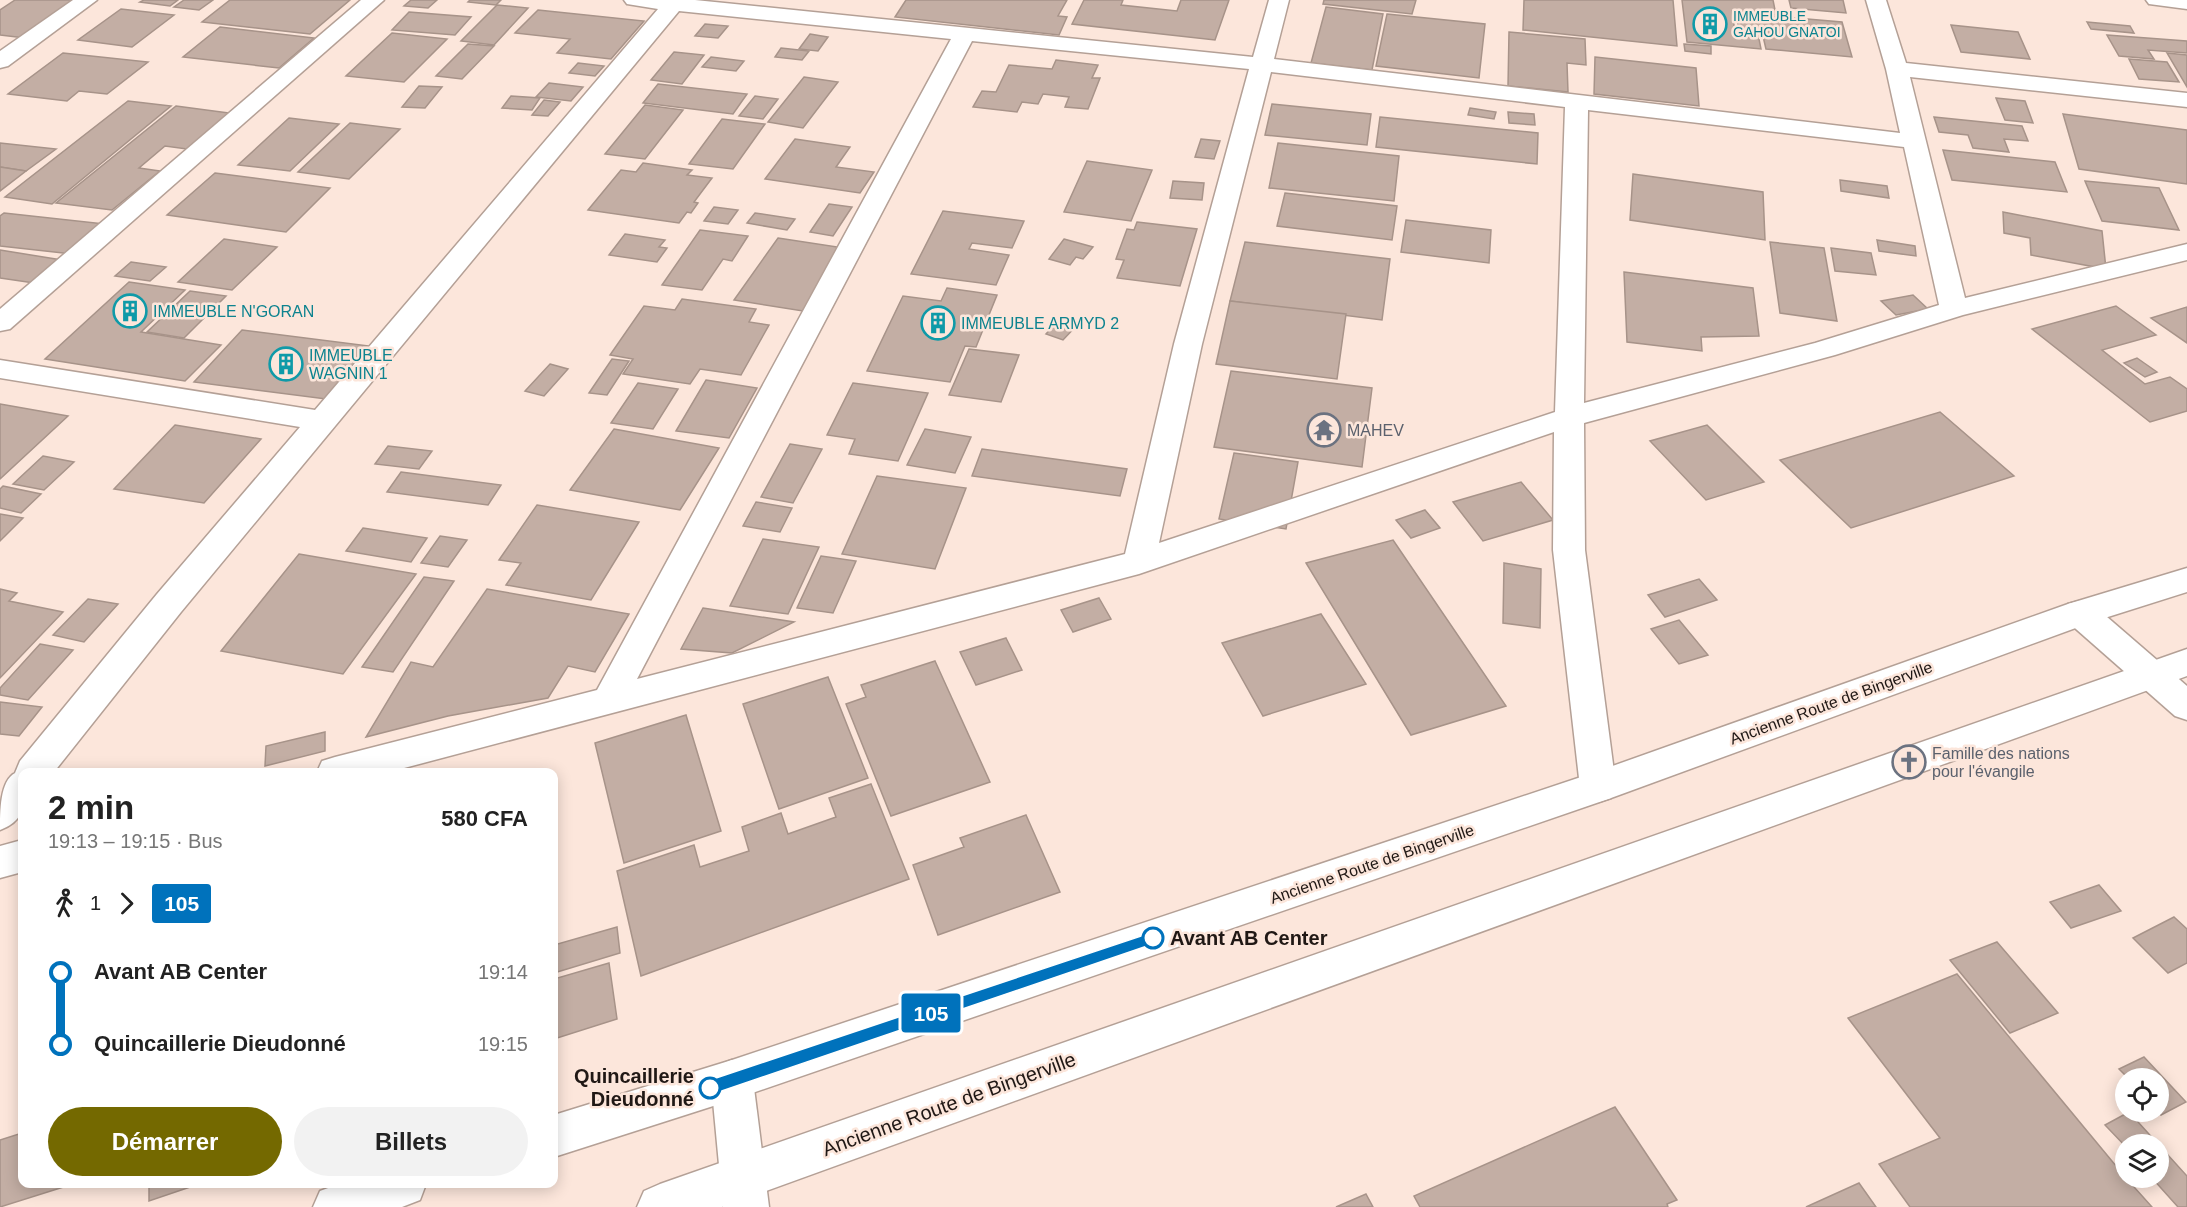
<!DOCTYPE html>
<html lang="fr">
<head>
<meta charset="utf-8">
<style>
	body { margin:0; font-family:Arial,sans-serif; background:#f2f2f2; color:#222; height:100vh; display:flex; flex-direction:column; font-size:22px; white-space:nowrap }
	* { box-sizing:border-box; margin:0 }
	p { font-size:20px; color:#767676 }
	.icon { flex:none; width:33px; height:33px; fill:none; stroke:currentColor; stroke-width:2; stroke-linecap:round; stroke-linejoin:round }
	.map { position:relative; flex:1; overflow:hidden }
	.sheet { position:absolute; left:18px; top:768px; width:540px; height:420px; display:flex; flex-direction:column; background:#fff; border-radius:12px; box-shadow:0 3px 15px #0003 }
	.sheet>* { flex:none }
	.badge { padding:0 12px; border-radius:4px; font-size:21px; line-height:39px }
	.tools { position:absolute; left:2115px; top:1068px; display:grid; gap:12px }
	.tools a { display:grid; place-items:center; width:54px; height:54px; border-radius:50%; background:#fff; box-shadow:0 3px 15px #0003; font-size:30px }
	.map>.badge { position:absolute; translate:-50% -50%; box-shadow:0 0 0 3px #fff }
	.legs { display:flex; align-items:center; gap:9px; height:66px; padding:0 30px; font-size:20px }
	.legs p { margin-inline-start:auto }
	.head { display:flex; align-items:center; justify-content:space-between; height:102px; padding:0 30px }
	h1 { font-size:33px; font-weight:600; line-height:45px }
	.button { display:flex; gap:12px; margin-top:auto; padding:12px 30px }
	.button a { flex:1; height:69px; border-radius:36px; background:#746900; color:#fff; font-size:24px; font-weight:600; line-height:69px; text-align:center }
	.button a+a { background:#f2f2f2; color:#222 }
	ul { padding:0 30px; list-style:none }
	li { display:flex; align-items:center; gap:21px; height:72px; font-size:22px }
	li i { display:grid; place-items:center; width:9px; height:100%; margin:0 8px; background:currentColor }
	li i::after { content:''; width:15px; height:15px; margin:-8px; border:4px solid; border-radius:50%; background:#fff }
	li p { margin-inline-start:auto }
	li:first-child i { background:linear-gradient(#0000 50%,currentColor 0) }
	li:last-child i { background:linear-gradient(currentColor 50%,#0000 0) }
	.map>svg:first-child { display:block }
	.building { fill:#c3aea4; stroke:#a79389; stroke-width:1.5 }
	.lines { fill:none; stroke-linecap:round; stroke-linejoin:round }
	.street-casing { stroke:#b4a096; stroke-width:3 }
	.secondary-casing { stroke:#b4a096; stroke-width:3 }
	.street { fill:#fff; fill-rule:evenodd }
	.secondary { fill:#fff; fill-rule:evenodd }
	.line-1 { fill:#0072bc; stroke:#fff; stroke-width:1.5 }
	.stop-1-dot { fill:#fff; stroke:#0072bc; stroke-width:3 }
	.labels { text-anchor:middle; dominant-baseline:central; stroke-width:5; stroke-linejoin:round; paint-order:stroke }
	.far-culture-label { font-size:14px; fill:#0d838f; stroke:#fce6db; text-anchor:start }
	.culture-label { font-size:16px; fill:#0d838f; stroke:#fce6db; text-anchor:start }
	.worship-label { font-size:16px; fill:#5b616d; stroke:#fce6db; text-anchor:start }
	.street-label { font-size:16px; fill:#201815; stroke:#fce6db }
	.near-stop-label { font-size:20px; font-weight:bold; fill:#201815; stroke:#fce6db; text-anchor:start }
	.near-street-label { font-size:20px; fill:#201815; stroke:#fce6db }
</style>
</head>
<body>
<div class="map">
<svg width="2187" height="1207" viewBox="0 0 2187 1207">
	<rect width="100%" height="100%" fill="#fce6db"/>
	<g class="building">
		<polygon points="15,0 78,0 25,38 0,35 0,10"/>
		<polygon points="144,0 178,0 170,6 140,2"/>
		<polygon points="184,0 213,0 199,10 174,7"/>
		<polygon points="230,0 350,0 310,34 202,22"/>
		<polygon points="411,0 437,0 428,8 404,6"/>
		<polygon points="470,0 501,0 496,5 468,2"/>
		<polygon points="906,0 1067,0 1058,16 1067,17 1059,35 895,17"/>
		<polygon points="1084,0 1123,0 1121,5 1177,11 1181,0 1229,0 1215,40 1072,24"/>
		<polygon points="1324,0 1416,0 1412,14 1323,4"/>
		<polygon points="1524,0 1673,0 1677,46 1523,30"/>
		<polygon points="1682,0 1773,0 1776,15 1732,11 1735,32 1758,34 1761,49 1687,42"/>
		<polygon points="1789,0 1843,0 1846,13 1791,8"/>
		<polygon points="497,5 528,8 494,45 461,41"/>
		<polygon points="1326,7 1383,14 1372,70 1311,63"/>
		<polygon points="121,9 174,15 132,47 78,40"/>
		<polygon points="538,10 644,21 611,59 557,53 570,39 515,33"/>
		<polygon points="409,12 471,17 455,35 392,30"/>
		<polygon points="1736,13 1842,22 1852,57 1766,49 1762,32 1739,30"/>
		<polygon points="1387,14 1485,24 1479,78 1376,66"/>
		<polygon points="2087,22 2130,26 2134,33 2091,29"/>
		<polygon points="705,24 728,26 718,38 695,36"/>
		<polygon points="1951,25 2018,32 2030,59 1961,52"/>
		<polygon points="220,27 314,38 279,68 183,57"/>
		<polygon points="1509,32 1585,39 1586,65 1567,63 1568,92 1508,86"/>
		<polygon points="392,33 447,39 404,82 346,76"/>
		<polygon points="810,34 828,37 818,51 799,49"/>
		<polygon points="2107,35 2187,41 2187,53 2148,50 2154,59 2119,56"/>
		<polygon points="468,44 494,46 462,79 436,76"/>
		<polygon points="1684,44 1711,46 1711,54 1685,51"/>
		<polygon points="781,48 809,51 802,60 775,57"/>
		<polygon points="674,52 704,55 682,84 651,80"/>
		<polygon points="63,53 148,62 107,94 79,91 67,101 8,94"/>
		<polygon points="2167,53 2187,55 2187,87"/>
		<polygon points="711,57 744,61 736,71 702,67"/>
		<polygon points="1595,57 1696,68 1699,106 1594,94"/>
		<polygon points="2129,59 2167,62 2179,82 2139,79"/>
		<polygon points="1056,60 1098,65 1092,78 1100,78 1088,109 1065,107 1069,97 1043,94 1038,104 1022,102 1017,112 973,107 982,91 996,92 1009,65 1052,69"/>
		<polygon points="578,63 604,66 595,76 569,73"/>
		<polygon points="804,77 838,82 803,128 768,122"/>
		<polygon points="549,83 583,87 571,101 536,97"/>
		<polygon points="658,84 747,94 733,114 643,103"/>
		<polygon points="419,86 442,87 425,108 402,107"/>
		<polygon points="511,96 540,98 532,110 502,108"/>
		<polygon points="755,96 778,99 763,119 739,116"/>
		<polygon points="1996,98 2025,101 2033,123 2005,120"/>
		<polygon points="544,100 560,102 548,116 532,115"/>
		<polygon points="128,101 171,106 52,204 5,197"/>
		<polygon points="1272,104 1371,114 1367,145 1265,135"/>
		<polygon points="645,105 683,110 645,159 605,154"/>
		<polygon points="176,106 229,113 187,149 165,146 139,168 160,171 112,210 56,203"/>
		<polygon points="1470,108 1496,112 1494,119 1468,115"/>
		<polygon points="1508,112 1534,114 1535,125 1509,123"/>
		<polygon points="2063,114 2187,130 2187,184 2079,169"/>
		<polygon points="1380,117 1538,133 1537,164 1376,147"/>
		<polygon points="1934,117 2022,126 2028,141 2004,139 2009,152 1973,148 1968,135 1939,132"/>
		<polygon points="289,118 339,124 290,171 238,165"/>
		<polygon points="722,119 765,124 733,169 689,164"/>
		<polygon points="350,123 400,129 349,179 298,172"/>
		<polygon points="795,139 850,147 836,167 874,172 860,193 765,179"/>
		<polygon points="1201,139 1220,141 1214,159 1195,157"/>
		<polygon points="0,143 56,149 26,171 0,167"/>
		<polygon points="1278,143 1399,156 1394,201 1269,188"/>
		<polygon points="1943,150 2055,162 2067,192 1952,180"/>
		<polygon points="1087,161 1152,170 1131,221 1064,212"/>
		<polygon points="643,163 692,170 687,175 712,178 694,202 698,203 691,213 687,212 679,223 588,210 621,170 636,172"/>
		<polygon points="0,167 26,171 0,191"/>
		<polygon points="215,173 330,188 286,232 167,215"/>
		<polygon points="1633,174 1763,192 1765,240 1630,220"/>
		<polygon points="1840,180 1887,186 1889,198 1841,191"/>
		<polygon points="1173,181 1204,183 1202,200 1170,198"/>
		<polygon points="2085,181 2159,188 2179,230 2102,221"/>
		<polygon points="1285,193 1397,206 1392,240 1277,226"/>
		<polygon points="829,204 852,207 833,236 810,232"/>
		<polygon points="714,207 738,210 728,224 704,221"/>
		<polygon points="943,211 1024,221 1012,248 972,243 969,249 1009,255 996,285 911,274"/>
		<polygon points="2003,212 2102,231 2106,269 2031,255 2030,238 2004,233"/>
		<polygon points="4,213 105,224 72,254 0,246 0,216"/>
		<polygon points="755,213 795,219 787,230 747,223"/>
		<polygon points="1406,220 1491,230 1489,263 1401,252"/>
		<polygon points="1137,222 1197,229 1180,286 1117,278 1124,260 1116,259 1127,229 1134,230"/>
		<polygon points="700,230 748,236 732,261 723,259 702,290 662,285"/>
		<polygon points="625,234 665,240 659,247 667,248 657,262 609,255"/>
		<polygon points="778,238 844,248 803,311 734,300"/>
		<polygon points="224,239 277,247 232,290 178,282"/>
		<polygon points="1064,239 1093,247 1083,259 1076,257 1070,265 1049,259"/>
		<polygon points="1877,240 1915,246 1916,256 1879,251"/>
		<polygon points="1245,242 1390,259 1382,320 1230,301"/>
		<polygon points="1770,242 1824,248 1837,321 1780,313"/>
		<polygon points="1831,248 1871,253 1876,275 1835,271"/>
		<polygon points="0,250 62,260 34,283 0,278"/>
		<polygon points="131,262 166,267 150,281 115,276"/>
		<polygon points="1624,272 1753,288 1759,336 1701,337 1702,351 1627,342"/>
		<polygon points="129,282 185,290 141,332 221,345 185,381 45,359"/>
		<polygon points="947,288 997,295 976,347 965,346 950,382 867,371 903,296 941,301"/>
		<polygon points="190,291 226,296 184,338 147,332"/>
		<polygon points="1913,295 1928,309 1896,315 1881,301"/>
		<polygon points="682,299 756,309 749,322 769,325 741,375 700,369 690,384 623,374 633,359 610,355 644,306 675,310"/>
		<polygon points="1230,301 1346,314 1337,379 1216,364"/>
		<polygon points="2116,306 2156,335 2102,350 2145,384 2170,377 2187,389 2187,411 2150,422 2032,329"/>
		<polygon points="2187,307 2187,343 2151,318"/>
		<polygon points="1061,318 1078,324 1063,340 1046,334"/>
		<polygon points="242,330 377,347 334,400 194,382"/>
		<polygon points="969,349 1019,355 1001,402 949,395"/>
		<polygon points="2137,358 2157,372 2145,377 2124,363"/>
		<polygon points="612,359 629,361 607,395 589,393"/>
		<polygon points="550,364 568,369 544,396 525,391"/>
		<polygon points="1231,371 1372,388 1362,467 1214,447"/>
		<polygon points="706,380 757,388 729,438 676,431"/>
		<polygon points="638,383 678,389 653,429 611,423"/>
		<polygon points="853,383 928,393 898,461 849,454 855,439 827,435"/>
		<polygon points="0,404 68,416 0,479"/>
		<polygon points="1940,412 2014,476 1851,528 1780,460"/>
		<polygon points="175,425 261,439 204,503 114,489"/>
		<polygon points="1707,425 1764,482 1706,500 1650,441"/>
		<polygon points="614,429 719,448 680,510 570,490"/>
		<polygon points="925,429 971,437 955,473 907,465"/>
		<polygon points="790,444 822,449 793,503 761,497"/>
		<polygon points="388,446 432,451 419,469 375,464"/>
		<polygon points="982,449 1127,469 1120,496 972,476"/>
		<polygon points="1234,453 1298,462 1286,529 1219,519"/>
		<polygon points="43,456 74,462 44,490 13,484"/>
		<polygon points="401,472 501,485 488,505 387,492"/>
		<polygon points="877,476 966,488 935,569 842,554"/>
		<polygon points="1521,482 1553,520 1483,541 1453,502"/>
		<polygon points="3,486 41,494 21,513 0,508 0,489"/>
		<polygon points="756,502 792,508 780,532 743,526"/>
		<polygon points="537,505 639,522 591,600 506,585 521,563 499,560"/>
		<polygon points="1425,510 1440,528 1411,538 1396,520"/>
		<polygon points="0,514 23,518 0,541"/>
		<polygon points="363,528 427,538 411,562 346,551"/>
		<polygon points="440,536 467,540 448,567 421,563"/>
		<polygon points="763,539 819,547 788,614 730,606"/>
		<polygon points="1393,540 1506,706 1411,735 1306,563"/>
		<polygon points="299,554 416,574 343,674 221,651"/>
		<polygon points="821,556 856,561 833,613 797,608"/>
		<polygon points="1504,563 1541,569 1540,628 1503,623"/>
		<polygon points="424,577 454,581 393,672 362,667"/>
		<polygon points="1699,579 1717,600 1665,617 1648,595"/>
		<polygon points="0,589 17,593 9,601 63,612 0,678"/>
		<polygon points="487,589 629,614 595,672 568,666 548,698 448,716 366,737 411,662 433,667"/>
		<polygon points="1099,598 1111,619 1073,632 1061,610"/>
		<polygon points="88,599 118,604 84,642 53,635"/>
		<polygon points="703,608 794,622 732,653 681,649"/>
		<polygon points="1321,614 1366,684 1263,716 1222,643"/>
		<polygon points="1679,620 1708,655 1679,664 1651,629"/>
		<polygon points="1006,638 1022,670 976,685 960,652"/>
		<polygon points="40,644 73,650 28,700 0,695 0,688"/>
		<polygon points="935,661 990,782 891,816 846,704 866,697 861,685"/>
		<polygon points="828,677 868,778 779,809 743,704"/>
		<polygon points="0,702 42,707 19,736 0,734"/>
		<polygon points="686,715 721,831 624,863 595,743"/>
		<polygon points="325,732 325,751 265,766 266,746"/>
		<polygon points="871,784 909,879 641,976 617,871 694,845 700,867 749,851 742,827 781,813 788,834 836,817 829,798"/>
		<polygon points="1026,815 1060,892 938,935 913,865 964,847 960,838"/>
		<polygon points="2099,885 2121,911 2071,928 2050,902"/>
		<polygon points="2174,917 2187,929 2187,963 2168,973 2133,938"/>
		<polygon points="617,927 620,953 554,973 554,945"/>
		<polygon points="1997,942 2058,1013 2010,1033 1950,960"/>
		<polygon points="609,963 617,1019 554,1039 554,979"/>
		<polygon points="1957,974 2126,1178 2152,1207 1910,1207 1879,1164 1940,1138 1848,1018"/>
		<polygon points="2144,1057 2186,1102 2161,1115 2158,1112 2158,1078 2128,1078 2119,1069"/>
		<polygon points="1615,1107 1677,1200 1667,1204 1668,1207 1420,1207 1414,1196"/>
		<polygon points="2129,1112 2187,1176 2187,1207 2178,1207 2152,1178 2158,1178 2158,1144 2126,1144 2126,1147 2105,1125"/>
		<polygon points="22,1133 22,1184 73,1184 0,1207 0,1140"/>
		<polygon points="1859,1183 1876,1207 1806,1207"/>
		<polygon points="149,1184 199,1184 149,1201"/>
		<polygon points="1366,1194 1373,1207 1336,1207"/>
	</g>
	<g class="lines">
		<defs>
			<g id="street">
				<polygon points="73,0 97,0 8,66 0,68 0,51"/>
				<polygon points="361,0 384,0 10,329 0,331 0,309"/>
				<path d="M 624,0 L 695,0 L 1253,57 L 1269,0 L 1289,0 L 1274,59 L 1900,133 L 1886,69 L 1866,0 L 1886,0 L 1906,63 L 2187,93 L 2187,107 L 1910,77 L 1965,298 L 2187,244 L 2187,260 L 1963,315 L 1835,355 L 1584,423 L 1585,550 L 1616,787 L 1611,798 L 1598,802 L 1585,798 L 1580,787 L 1553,550 L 1554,432 L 1139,574 L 389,772 L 317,772 L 322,761 L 335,757 L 597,690 L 951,39 L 679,11 L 181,612 L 54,772 L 22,772 C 22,799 30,819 0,830 C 0,811 0,781 15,773 L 20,761 L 157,594 L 300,427 L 0,378 L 0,360 L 315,410 L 658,9 L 627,4 ZM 972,41 L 1249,69 L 1174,344 L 1125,554 L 637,679 ZM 1271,72 L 1565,107 L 1555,412 L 1159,543 L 1202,344 ZM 1588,110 L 1904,147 L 1939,305 L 1815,343 L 1584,403 Z"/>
				<polygon points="2080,601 2092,604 2187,686 2187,720 2175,716 2068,622 2063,613 2068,604"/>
				<polygon points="22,840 22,872 0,878 0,846"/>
				<polygon points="732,1060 747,1066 753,1080 769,1207 723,1207 711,1080 717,1066"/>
			</g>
			<g id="secondary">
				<polygon points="2146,0 2187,0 2187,9 2149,4"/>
				<polygon points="2187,568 2187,592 2092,622 1611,798 732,1100 554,1157 554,1115 732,1060 1590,774 2068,604"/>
				<polygon points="2187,649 2187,676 722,1207 637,1207 644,1191 660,1184"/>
				<polygon points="339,1184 426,1184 420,1200 402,1207 313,1207 320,1191"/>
			</g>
		</defs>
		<use href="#street" class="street-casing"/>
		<use href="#secondary" class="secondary-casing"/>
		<use href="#street" class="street"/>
		<use href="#secondary" class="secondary"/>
	</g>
	<polygon class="line-1" points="1153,932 1160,938 1153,944 710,1095 705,1093 702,1088 705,1082 710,1080"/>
	<defs>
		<symbol id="building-ring" viewBox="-11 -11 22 22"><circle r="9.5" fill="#fce6db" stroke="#0f9aa8" stroke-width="1.5"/><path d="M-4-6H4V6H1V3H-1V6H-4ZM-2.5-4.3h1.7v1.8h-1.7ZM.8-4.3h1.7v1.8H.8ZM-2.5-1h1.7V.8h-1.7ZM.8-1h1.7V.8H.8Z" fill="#0f9aa8"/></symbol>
		<symbol id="temple-ring" viewBox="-11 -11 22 22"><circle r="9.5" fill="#fce6db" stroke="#6b7280" stroke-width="1.5"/><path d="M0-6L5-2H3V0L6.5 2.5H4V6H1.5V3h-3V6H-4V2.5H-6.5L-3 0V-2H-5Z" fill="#6b7280"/></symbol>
		<symbol id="church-ring" viewBox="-11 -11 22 22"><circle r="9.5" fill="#fce6db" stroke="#6b7280" stroke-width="1.5"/><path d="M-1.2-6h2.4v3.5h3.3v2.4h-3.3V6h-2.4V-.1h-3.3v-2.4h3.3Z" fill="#6b7280"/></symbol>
	</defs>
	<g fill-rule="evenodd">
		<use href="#building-ring" x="1691" y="5" width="38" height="38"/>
		<use href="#building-ring" x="111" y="292" width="38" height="38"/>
		<use href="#building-ring" x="919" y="304" width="38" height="38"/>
		<use href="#building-ring" x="267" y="345" width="38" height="38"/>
		<use href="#temple-ring" x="1305" y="411" width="38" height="38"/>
		<use href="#church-ring" x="1890" y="743" width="38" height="38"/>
	</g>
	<g class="stop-1-dot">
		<circle cx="1153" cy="938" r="10"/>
		<circle cx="710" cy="1088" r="10"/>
	</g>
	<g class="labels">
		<g class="far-culture-label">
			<text x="1733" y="16">IMMEUBLE<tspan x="1733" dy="16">GAHOU GNATOI</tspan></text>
		</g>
		<g class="culture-label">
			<text x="153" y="311">IMMEUBLE N'GORAN</text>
			<text x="961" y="323">IMMEUBLE ARMYD 2</text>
			<text x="309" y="355">IMMEUBLE<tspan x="309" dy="18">WAGNIN 1</tspan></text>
		</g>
		<g class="worship-label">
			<text x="1347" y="430">MAHEV</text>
			<text x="1932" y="753">Famille des nations<tspan x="1932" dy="18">pour l'évangile</tspan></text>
		</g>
		<g class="street-label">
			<text transform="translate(1831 703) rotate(-20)">Ancienne Route de Bingerville</text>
			<text transform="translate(1372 864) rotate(-19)">Ancienne Route de Bingerville</text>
		</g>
		<g class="near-stop-label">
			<text x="1170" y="938">Avant AB Center</text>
			<text x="694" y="1076" text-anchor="end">Quincaillerie<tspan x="694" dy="23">Dieudonné</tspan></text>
		</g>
		<g class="near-street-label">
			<text transform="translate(949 1104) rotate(-20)">Ancienne Route de Bingerville</text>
		</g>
	</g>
</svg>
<div class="tools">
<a><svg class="icon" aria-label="locate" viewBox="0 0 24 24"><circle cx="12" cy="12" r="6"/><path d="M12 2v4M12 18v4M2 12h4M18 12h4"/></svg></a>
<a><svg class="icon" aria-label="layers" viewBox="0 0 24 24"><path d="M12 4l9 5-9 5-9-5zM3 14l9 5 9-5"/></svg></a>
</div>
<b class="badge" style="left:931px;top:1013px;background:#0072bc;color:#fff">105</b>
<section class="sheet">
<div class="head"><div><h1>2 min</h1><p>19:13 – 19:15 · Bus</p></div><b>580 CFA</b></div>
<div class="legs"><svg class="icon" aria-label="walk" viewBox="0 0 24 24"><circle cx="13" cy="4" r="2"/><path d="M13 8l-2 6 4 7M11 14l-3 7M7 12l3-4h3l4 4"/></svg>1<svg class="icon" aria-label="forward" viewBox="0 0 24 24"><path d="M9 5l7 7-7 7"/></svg><b class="badge" style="background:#0072bc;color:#fff">105</b></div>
<ul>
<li><i style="color:#0072bc"></i><b>Avant AB Center</b><p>19:14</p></li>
<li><i style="color:#0072bc"></i><b>Quincaillerie Dieudonné</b><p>19:15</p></li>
</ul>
<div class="button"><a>Démarrer</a><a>Billets</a></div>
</section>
</div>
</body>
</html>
